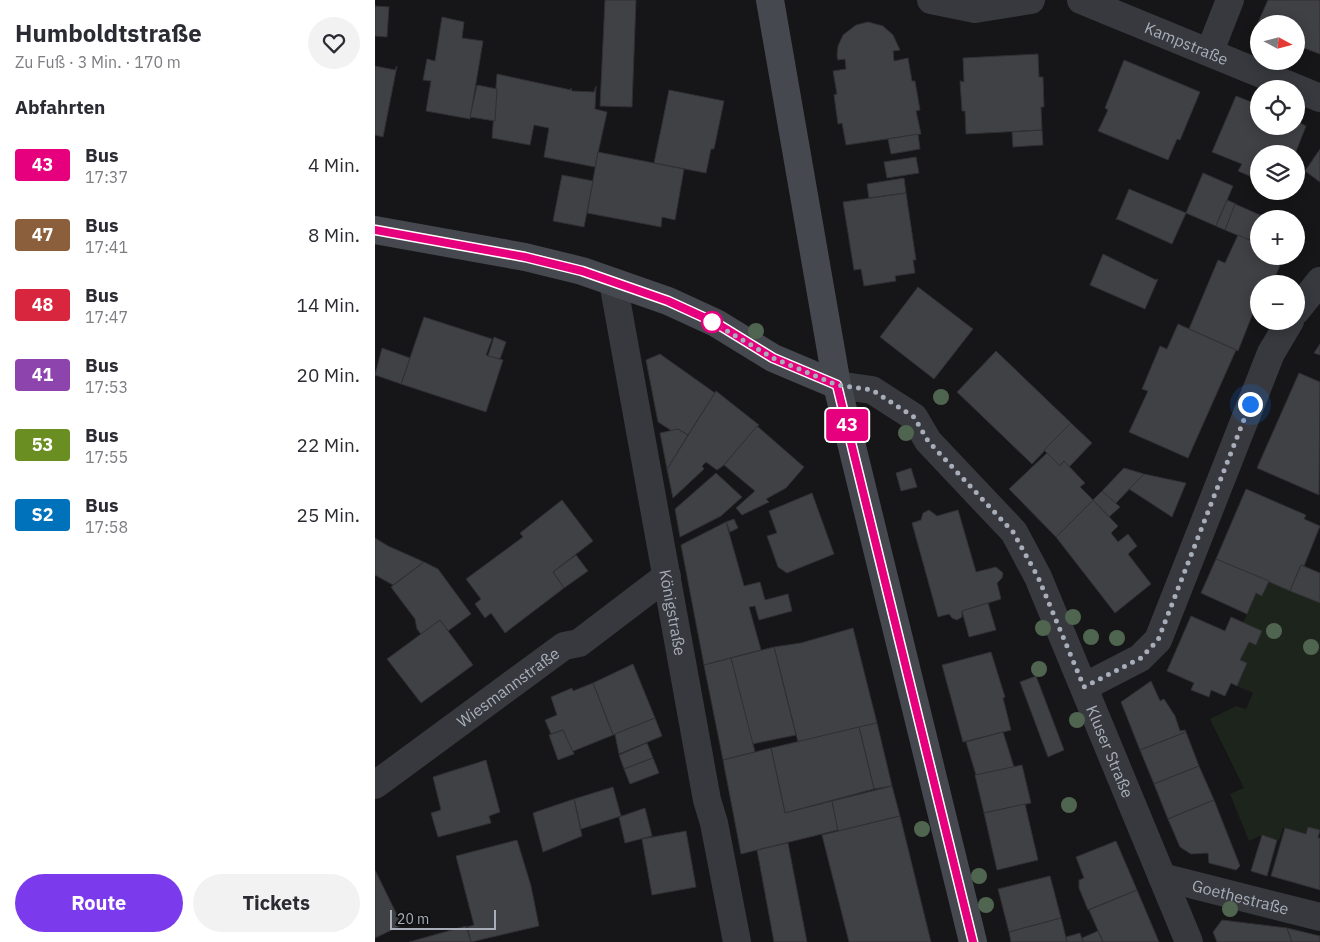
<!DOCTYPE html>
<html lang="de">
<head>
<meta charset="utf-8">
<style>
	body { margin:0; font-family:"IBM Plex Sans",sans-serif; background:#f2f2f3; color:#2b2b33; height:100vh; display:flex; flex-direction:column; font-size:19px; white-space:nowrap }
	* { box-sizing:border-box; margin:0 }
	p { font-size:16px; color:#7c7c81 }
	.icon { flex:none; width:28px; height:28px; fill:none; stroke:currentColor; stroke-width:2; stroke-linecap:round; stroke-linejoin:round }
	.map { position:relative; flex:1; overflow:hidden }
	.side { display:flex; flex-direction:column; background:#fff; width:375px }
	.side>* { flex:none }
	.badge { padding:0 10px; border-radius:4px; font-size:18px; line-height:32px }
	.needle { width:32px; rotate:97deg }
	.controls { position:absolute; left:875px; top:15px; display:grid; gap:10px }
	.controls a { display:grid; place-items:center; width:55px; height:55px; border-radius:50%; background:#fff; box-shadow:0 2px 12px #0003; font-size:25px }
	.scale { position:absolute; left:15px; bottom:12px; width:106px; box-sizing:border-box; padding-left:5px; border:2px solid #a7aeb9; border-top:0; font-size:14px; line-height:18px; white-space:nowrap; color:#a7aeb9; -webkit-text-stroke:4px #111113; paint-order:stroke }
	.you { position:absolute; width:25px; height:25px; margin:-12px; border:4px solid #fff; border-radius:50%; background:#1a73e8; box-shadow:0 0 0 8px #1a73e833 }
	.map>.badge { position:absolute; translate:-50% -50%; box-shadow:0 0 0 2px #fff }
	h2 { padding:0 15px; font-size:19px; line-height:45px }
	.round { display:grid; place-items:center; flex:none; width:52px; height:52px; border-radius:26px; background:#f2f2f3 }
	.overview { display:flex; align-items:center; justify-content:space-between; height:85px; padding:0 15px }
	h1 { font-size:24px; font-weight:800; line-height:38px }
	.action { display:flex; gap:10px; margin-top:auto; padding:10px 15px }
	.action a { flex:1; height:58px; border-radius:30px; background:#7c3aed; color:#fff; font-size:20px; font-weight:800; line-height:58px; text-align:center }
	.action a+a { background:#f2f2f3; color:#2b2b33 }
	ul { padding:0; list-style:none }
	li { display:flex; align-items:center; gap:15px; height:70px; padding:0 15px }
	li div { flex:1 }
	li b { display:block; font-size:19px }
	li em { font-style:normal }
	li .badge { min-width:55px; font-weight:700; text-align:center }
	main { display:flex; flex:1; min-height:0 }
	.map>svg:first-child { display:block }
	.green { fill:#1c241c }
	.building { fill:#404145; stroke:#303034 }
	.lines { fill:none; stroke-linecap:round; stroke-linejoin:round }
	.street { stroke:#37393e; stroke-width:28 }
	.secondary { stroke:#45484e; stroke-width:28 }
	.tree { fill:#506550 }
	.line-casing { stroke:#fff; stroke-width:11 }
	.line { stroke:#e6007e; stroke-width:8 }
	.walk { stroke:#a7aeb9; stroke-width:5; stroke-dasharray:0 9 }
	.stop-dot { fill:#fff; stroke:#e6007e; stroke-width:2.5 }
	.labels { text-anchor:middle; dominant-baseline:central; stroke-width:5; stroke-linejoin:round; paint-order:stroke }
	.street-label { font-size:16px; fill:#a7aeb9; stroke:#111113 }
</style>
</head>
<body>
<main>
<section class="side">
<div class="overview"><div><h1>Humboldtstraße</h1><p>Zu Fuß · 3 Min. · 170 m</p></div><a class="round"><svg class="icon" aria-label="heart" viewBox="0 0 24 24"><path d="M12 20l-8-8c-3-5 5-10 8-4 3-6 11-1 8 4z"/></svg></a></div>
<h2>Abfahrten</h2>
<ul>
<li><span class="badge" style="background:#e6007e;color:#fff">43</span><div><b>Bus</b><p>17:37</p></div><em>4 Min.</em></li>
<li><span class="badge" style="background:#8b5e3c;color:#fff">47</span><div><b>Bus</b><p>17:41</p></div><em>8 Min.</em></li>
<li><span class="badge" style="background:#d7263d;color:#fff">48</span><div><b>Bus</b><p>17:47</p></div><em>14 Min.</em></li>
<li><span class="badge" style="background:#8e44ad;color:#fff">41</span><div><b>Bus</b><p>17:53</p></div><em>20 Min.</em></li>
<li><span class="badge" style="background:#6b8e23;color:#fff">53</span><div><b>Bus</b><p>17:55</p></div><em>22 Min.</em></li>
<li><span class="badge" style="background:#0072bc;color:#fff">S2</span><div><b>Bus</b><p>17:58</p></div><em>25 Min.</em></li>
</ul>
<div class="action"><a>Route</a><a>Tickets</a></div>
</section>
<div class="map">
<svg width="945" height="942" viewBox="0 0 945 942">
	<rect width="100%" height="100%" fill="#161618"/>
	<polygon class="green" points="893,582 945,603 945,830 933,828 931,834 908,828 904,840 887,835 874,841 855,794 869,788 835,719 861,706 871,709 878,693 862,686 872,663 865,660 874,642 881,645 887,632 868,623 881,593 888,596"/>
	<g class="building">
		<polygon points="230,0 261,0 257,107 225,106"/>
		<polygon points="893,0 945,0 945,54 921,45 921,24 884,24 884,29 881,27"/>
		<polygon points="0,6 14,7 12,37 0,36"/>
		<polygon points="67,17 89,22 87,38 108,41 95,119 51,111 56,81 48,80 52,59 60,61"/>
		<polygon points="493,22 508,26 518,35 525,50 518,51 519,61 533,58 537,81 540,81 545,110 541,111 546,134 471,145 467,123 463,124 459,95 462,94 458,71 471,69 470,59 463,60 462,56 463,46 468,35 481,25"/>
		<polygon points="663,54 664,77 668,77 669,107 666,107 667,130 591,134 590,111 587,111 585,81 589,82 588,58"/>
		<polygon points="749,60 825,92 805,140 802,139 793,160 723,131 733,110 730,108"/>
		<polygon points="0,66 20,70 22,66 8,137 0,135"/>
		<polygon points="122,74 196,90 196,88 197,91 219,92 221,86 220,109 232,112 220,167 169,157 174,128 159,125 155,145 117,138"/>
		<polygon points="102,85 122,89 120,121 95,117"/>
		<polygon points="294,90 349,101 339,149 336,149 331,173 279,163"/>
		<polygon points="861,96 884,105 884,126 921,126 921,121 931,126 920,154 884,154 884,180 863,171 867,164 837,152"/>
		<polygon points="667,130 668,145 638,147 637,132"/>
		<polygon points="543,134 545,149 516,154 513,139"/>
		<polygon points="945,149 945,182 930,171"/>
		<polygon points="223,152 309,169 300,220 287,217 286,227 212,213"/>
		<polygon points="541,157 544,173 512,178 509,162"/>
		<polygon points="828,173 858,186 841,226 811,213"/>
		<polygon points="187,175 218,181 209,227 178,221"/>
		<polygon points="529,178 531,193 494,198 492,184"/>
		<polygon points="754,189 811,213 797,244 742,219 741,220"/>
		<polygon points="531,193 541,260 538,260 540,273 520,276 521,281 489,286 486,269 479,270 468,202"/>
		<polygon points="852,200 861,204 850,230 841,226"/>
		<polygon points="860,204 885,215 874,240 850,230"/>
		<polygon points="885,215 896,219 884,219 884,244 874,240"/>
		<polygon points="863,235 884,244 884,256 909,256 897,284 884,284 884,310 880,308 863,351 814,329 843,260 850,263"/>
		<polygon points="728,254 781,280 783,279 770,309 715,285"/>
		<polygon points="543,287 598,329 559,379 505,337"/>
		<polygon points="49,317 117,339 111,355 128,360 111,412 26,384"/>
		<polygon points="803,324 861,350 813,458 754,432 773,391 767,389 785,346 792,349"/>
		<polygon points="119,337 131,342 125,359 113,356"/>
		<polygon points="945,344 945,355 939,353"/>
		<polygon points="7,348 35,358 26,384 0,375"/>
		<polygon points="621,351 696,423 657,464 582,392"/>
		<polygon points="285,354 340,393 313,435 303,429 297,431 283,422 271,360"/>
		<polygon points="924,373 945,382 944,495 882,468"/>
		<polygon points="341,391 384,425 349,465 342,470 331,462 327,466 329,469 298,498 292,469"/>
		<polygon points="696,423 717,443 694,467 689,461 685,466 669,450"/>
		<polygon points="382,426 429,467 411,488 391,499 394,502 367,515 361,508 380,491 349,465"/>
		<polygon points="303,429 313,435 292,469 285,433"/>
		<polygon points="672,453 685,466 689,461 710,483 705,487 718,500 681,537 634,489"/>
		<polygon points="536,468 542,487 526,491 521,473"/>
		<polygon points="749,468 769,474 740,504 727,491"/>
		<polygon points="341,473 367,497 346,516 305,537 300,509"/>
		<polygon points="769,474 811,483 797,517 754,489"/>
		<polygon points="871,489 931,515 929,519 945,526 929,566 926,565 915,591 841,559"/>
		<polygon points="727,491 745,507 734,517 718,500"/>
		<polygon points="437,493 459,554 412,573 403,567 392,536 402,533 394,511"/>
		<polygon points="187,500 218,541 178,572 189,588 130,633 116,613 110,618 100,604 106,599 91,579 148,537 145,533"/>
		<polygon points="718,500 743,526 736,533 743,542 753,534 762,546 753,554 776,584 740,613 681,537"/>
		<polygon points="554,510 562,516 583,510 601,572 621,567 628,573 627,578 622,583 626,599 587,611 587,617 582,620 577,618 574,614 563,617 537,523 546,520 548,513"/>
		<polygon points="359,519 363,528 355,532 351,522"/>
		<polygon points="351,522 369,586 385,582 390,600 413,594 417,611 384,620 380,606 374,607 386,650 329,665 306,545"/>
		<polygon points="0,538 13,546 49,562 18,585 0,575"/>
		<polygon points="201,555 213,571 189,588 178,572"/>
		<polygon points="841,559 894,581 887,596 881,593 872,614 826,593"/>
		<polygon points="49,562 63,569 96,614 73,631 65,620 46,634 42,629 40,619 16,587"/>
		<polygon points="926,565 945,573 945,603 915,591"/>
		<polygon points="613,603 621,630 594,637 587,611"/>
		<polygon points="816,616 850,631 856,617 887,631 881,645 874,642 865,660 872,663 862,686 856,683 850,696 836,690 834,697 816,690 819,683 792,671"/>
		<polygon points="65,620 98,665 46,703 12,659"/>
		<polygon points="478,628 502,723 423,742 399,647 426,643"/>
		<polygon points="399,647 421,735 377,744 356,658"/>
		<polygon points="616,652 630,697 628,698 636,730 588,742 567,665"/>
		<polygon points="356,658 380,752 348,760 329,665"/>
		<polygon points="258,664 280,718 238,735 218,683"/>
		<polygon points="661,676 689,750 673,757 645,682"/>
		<polygon points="776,681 785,701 789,699 800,716 805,731 810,730 811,732 765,750 746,702"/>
		<polygon points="218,683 238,735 196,752 188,730 176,734 170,720 182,715 176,697 197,688 198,691"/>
		<polygon points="280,718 287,736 244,754 240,734"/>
		<polygon points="502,723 517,786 499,789 484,727"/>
		<polygon points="484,727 499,789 410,813 396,748"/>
		<polygon points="188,730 199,754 183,760 174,735"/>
		<polygon points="628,732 639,767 601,775 591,742"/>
		<polygon points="811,732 824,766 779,784 765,750"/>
		<polygon points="272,743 278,758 249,769 244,755"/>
		<polygon points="396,748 410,813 457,801 463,830 366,854 348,760"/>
		<polygon points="278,758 284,773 255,784 249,769"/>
		<polygon points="111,760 125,812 114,816 116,823 63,837 56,813 66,810 58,777"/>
		<polygon points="647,765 656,803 609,813 600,775"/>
		<polygon points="824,766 839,800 793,819 779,784"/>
		<polygon points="517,786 525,816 463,831 457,801"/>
		<polygon points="238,787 246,816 206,829 199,799"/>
		<polygon points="199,799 207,836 168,852 158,813"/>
		<polygon points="839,800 865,866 861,870 834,863 833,853 816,854 805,847 793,819"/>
		<polygon points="650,804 663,860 622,870 609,813"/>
		<polygon points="270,808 277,836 250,843 244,817"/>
		<polygon points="525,816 556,942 474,942 447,835"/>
		<polygon points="933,827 945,830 943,838 945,838 945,890 896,876 910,828 931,834"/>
		<polygon points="311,831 321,887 277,895 267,839"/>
		<polygon points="887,835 902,840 892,876 876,871"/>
		<polygon points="142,840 156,886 164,926 96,942 92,927 99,925 81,856"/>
		<polygon points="741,841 762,890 713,910 704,888 704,880 709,878 701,857"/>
		<polygon points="413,843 432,942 399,942 382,850"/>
		<polygon points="0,870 27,925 0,938"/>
		<polygon points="675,876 686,918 634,932 623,889"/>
		<polygon points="762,890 784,942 728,942 714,910"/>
		<polygon points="686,918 692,942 636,942 634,932"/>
		<polygon points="847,920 912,928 917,942 842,942 838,932"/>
		<polygon points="91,926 96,942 34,942"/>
		<polygon points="912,928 945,936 945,942 917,942"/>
		<polygon points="723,931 728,942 708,942 707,938"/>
		<polygon points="705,933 708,942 692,942 691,937"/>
	</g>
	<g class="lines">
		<g class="street">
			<polyline points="556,0 600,9 656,0"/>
			<path id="s1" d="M 706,0 L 945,98"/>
			<polyline points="835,51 855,0"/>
			<path id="s2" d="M 238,282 L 332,800 L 339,823 L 362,942"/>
			<polyline points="921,311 945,281"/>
			<path id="s3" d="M 462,385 L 497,390 L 539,417 L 553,441 L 639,532 L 663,577 L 814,942"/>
			<polyline points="709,687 765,658 783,640 896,353 915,321"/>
			<path id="s4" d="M 0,785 L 189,646 L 204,643 L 292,576"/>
			<path id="s5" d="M 787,877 L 945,917"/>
		</g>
		<g class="secondary">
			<polyline points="395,0 462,385 598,942"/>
			<polyline points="0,230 150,257 207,271 293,301 341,323 398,358 462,385"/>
		</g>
	</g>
	<g class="tree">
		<circle cx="381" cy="331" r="8"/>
		<circle cx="566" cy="397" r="8"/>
		<circle cx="531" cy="433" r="8"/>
		<circle cx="698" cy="617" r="8"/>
		<circle cx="668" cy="628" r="8"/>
		<circle cx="899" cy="631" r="8"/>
		<circle cx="716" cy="637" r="8"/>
		<circle cx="742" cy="638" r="8"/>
		<circle cx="936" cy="647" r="8"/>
		<circle cx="664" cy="669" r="8"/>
		<circle cx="702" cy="720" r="8"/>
		<circle cx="694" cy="805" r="8"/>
		<circle cx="547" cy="829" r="8"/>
		<circle cx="604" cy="876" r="8"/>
		<circle cx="611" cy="905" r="8"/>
		<circle cx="855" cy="909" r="8"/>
	</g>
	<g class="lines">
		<defs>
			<polyline id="line" points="0,230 150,257 207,271 293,301 341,323 398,358 462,385 598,942"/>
		</defs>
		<use href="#line" class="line-casing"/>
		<use href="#line" class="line"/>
		<polyline class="walk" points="337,322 398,358 462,385 497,390 539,417 553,441 638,532 663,577 709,687 766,658 783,640 875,404"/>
	</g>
	<circle class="stop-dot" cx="337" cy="322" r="10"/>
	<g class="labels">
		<g class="street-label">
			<text stroke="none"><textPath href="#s1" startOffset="114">Kampstraße</textPath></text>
			<text stroke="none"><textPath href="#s2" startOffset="336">Königstraße</textPath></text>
			<text stroke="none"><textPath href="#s4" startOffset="165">Wiesmannstraße</textPath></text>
			<text stroke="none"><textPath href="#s3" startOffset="478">Kluser Straße</textPath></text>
			<text stroke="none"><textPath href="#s5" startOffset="81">Goethestraße</textPath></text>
		</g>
	</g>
</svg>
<div class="controls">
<a><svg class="needle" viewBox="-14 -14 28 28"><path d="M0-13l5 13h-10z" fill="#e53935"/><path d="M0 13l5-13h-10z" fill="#7c7c81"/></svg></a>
<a><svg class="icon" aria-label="locate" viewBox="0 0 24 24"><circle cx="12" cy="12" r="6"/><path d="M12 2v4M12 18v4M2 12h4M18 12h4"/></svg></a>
<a><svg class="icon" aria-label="layers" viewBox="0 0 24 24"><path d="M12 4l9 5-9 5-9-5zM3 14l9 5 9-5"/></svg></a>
<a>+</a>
<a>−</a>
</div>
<div class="scale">20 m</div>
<div class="you" style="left:875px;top:404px"></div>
<b class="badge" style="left:472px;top:425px;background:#e6007e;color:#fff">43</b>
</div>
</main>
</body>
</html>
